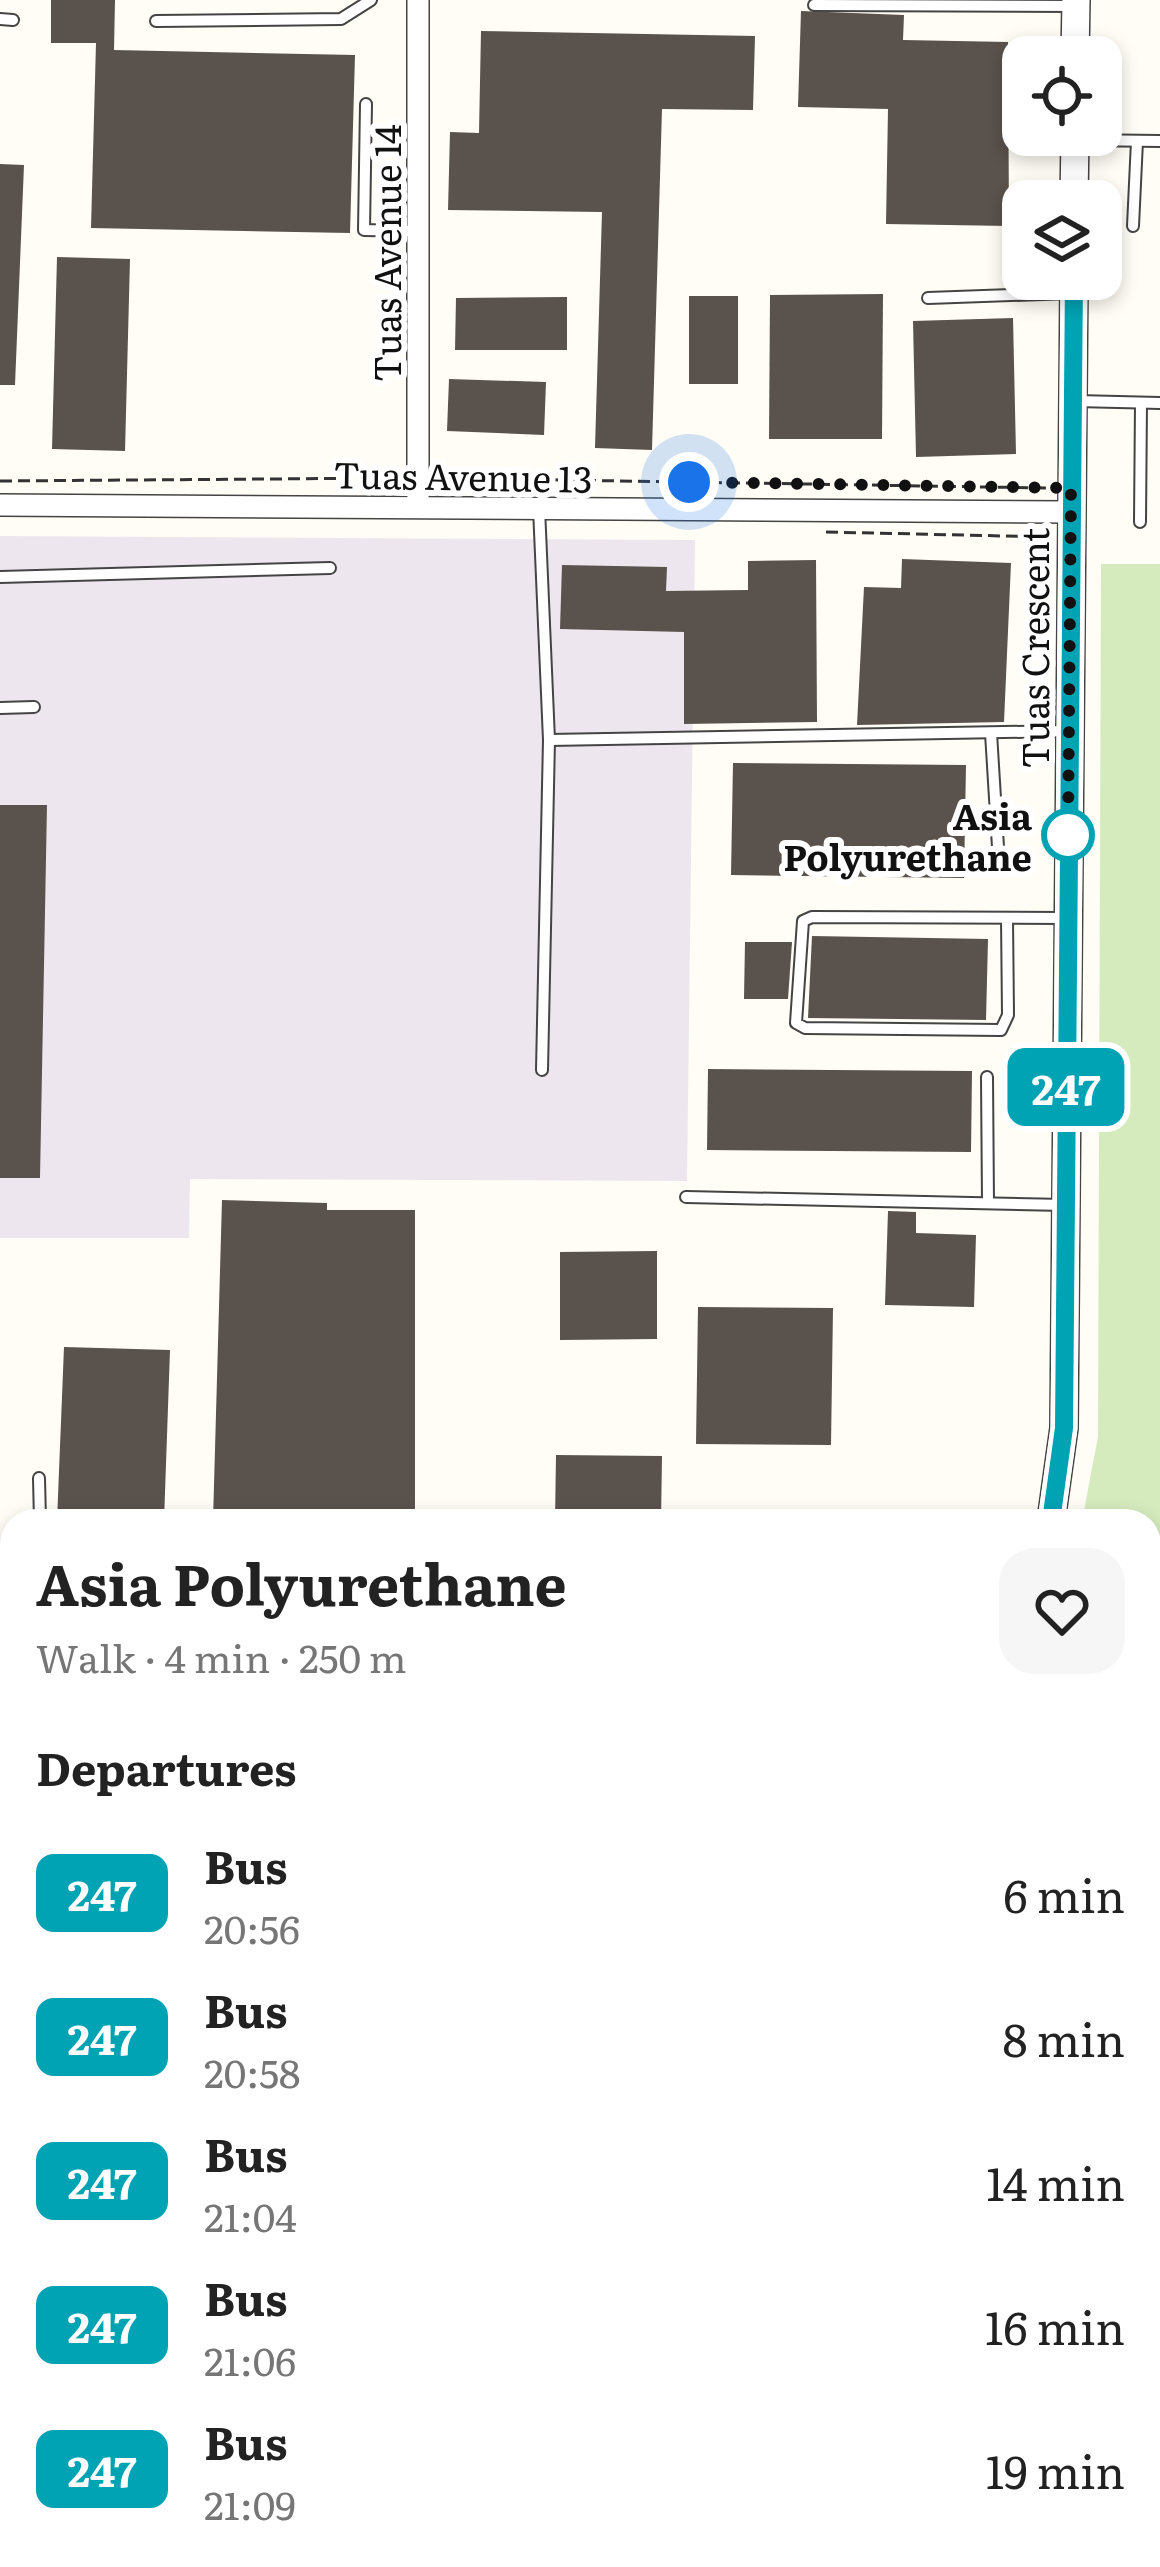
<!DOCTYPE html>
<html lang="en">
<head>
<meta charset="utf-8">
<style>
	body { margin:0; font-family:Literata,serif; background:#f6f6f6; color:#222; height:100vh; display:flex; flex-direction:column; font-size:45px; white-space:nowrap }
	* { box-sizing:border-box; margin:0 }
	p { font-size:39px; color:#767676 }
	.icon { flex:none; width:66px; height:66px; fill:none; stroke:currentColor; stroke-width:2; stroke-linecap:round; stroke-linejoin:round }
	.map { position:relative; flex:1; overflow:hidden }
	.side { position:absolute; left:0px; top:1509px; width:1161px; height:1059px; display:flex; flex-direction:column; background:#fff; border-radius:36px 36px 0 0; box-shadow:0 6px 18px #0003 }
	.side>* { flex:none }
	.badge { padding:0 24px; border-radius:18px; font-size:42px; line-height:78px }
	.buttons { position:absolute; left:1002px; top:36px; display:grid; gap:24px }
	.buttons a { display:grid; place-items:center; width:120px; height:120px; border-radius:24px; background:#fff; box-shadow:0 6px 18px #0003; font-size:60px }
	.you { position:absolute; width:60px; height:60px; margin:-30px; border:9px solid #fff; border-radius:50%; background:#1a73e8; box-shadow:0 0 0 18px #1a73e833 }
	.map>.badge { position:absolute; translate:-50% -50%; box-shadow:0 0 0 6px #fff }
	h2 { padding:0 36px; font-size:45px; line-height:108px }
	.round { display:grid; place-items:center; flex:none; width:126px; height:126px; border-radius:36px; background:#f6f6f6 }
	.overview { display:flex; align-items:center; justify-content:space-between; height:204px; padding:0 36px }
	h1 { font-size:57px; font-weight:700; line-height:90px }
	ul { padding:0; list-style:none }
	li { display:flex; align-items:center; gap:36px; height:144px; padding:0 36px }
	li div { flex:1 }
	li b { display:block; font-size:45px }
	li em { font-style:normal }
	li .badge { min-width:132px; font-weight:700; text-align:center }
	.map>svg:first-child { display:block }
	.industrial { fill:#eee6ef }
	.green { fill:#d5ebbd }
	.water { fill:#b9e0f7; stroke:#3f96cf; stroke-width:3 }
	.building { fill:#5a524d }
	.lines { fill:none; stroke-linecap:round; stroke-linejoin:round }
	.service-casing { stroke:#444; stroke-width:14 }
	.minor-casing { stroke:#444; stroke-width:24 }
	.tertiary-casing { stroke:#444; stroke-width:30 }
	.path { stroke:#333; stroke-width:3; stroke-dasharray:12 6; stroke-linecap:butt }
	.service { stroke:#fff; stroke-width:10 }
	.minor { stroke:#fff; stroke-width:21 }
	.tertiary { stroke:#fff; stroke-width:27 }
	.line-casing { stroke:#fff; stroke-width:27 }
	.line { stroke:#00a3b4; stroke-width:18 }
	.walk { stroke:#111; stroke-width:12; stroke-dasharray:0 21.6 }
	.stop-dot { fill:#fff; stroke:#00a3b4; stroke-width:6 }
	.labels { text-anchor:middle; dominant-baseline:central; stroke-width:12; stroke-linejoin:round; paint-order:stroke }
	.street-label { font-size:36px; fill:#111; stroke:#fff }
	.stop-label { font-size:36px; font-weight:bold; fill:#111; stroke:#fff; text-anchor:end }
</style>
</head>
<body>
<div class="map">
<svg width="1160" height="2567" viewBox="0 0 1160 2567">
	<rect width="100%" height="100%" fill="#fffdf5"/>
	<polygon class="industrial" points="0,536 695,540 687,1181 190,1179 189,1238 0,1238"/>
	<polygon class="green" points="1101,564 1160,564 1160,2506 1149,2507 1149,1521 1082,1521 1098,1437"/>
	<g class="water">
		<polygon points="0,2500 12,2501 12,2556 118,2556 118,2567 0,2567"/>
		<polygon points="1149,2516 1160,2516 1160,2567 831,2567 831,2556 1149,2556"/>
		<rect x="142" y="2556" width="84" height="11"/>
	</g>
	<g class="building">
		<polygon points="51,0 115,0 114,50 355,55 350,233 91,228 96,43 51,43"/>
		<polygon points="801,11 904,15 903,40 1008,42 1009,226 886,224 888,109 798,107"/>
		<polygon points="481,31 755,36 753,110 662,109 652,450 595,448 602,212 448,210 450,132 479,133"/>
		<polygon points="0,164 24,165 15,385 0,385"/>
		<polygon points="57,257 130,259 125,451 52,449"/>
		<polygon points="883,294 882,439 769,439 770,295"/>
		<rect x="689" y="296" width="49" height="88"/>
		<polygon points="567,297 567,350 455,350 456,298"/>
		<polygon points="1013,318 1016,454 916,457 913,321"/>
		<polygon points="449,379 546,382 544,435 447,431"/>
		<polygon points="902,559 1011,563 1004,722 857,725 864,587 901,588"/>
		<polygon points="816,560 817,722 684,724 684,632 560,629 562,565 667,567 666,591 748,590 748,561"/>
		<polygon points="733,763 966,765 964,878 731,875"/>
		<polygon points="0,805 47,805 40,1178 0,1178"/>
		<polygon points="812,936 988,939 986,1020 808,1018"/>
		<polygon points="745,942 792,942 788,999 744,999"/>
		<polygon points="708,1069 972,1071 971,1152 707,1150"/>
		<polygon points="222,1200 327,1203 327,1210 415,1210 415,1521 213,1521"/>
		<polygon points="888,1211 916,1212 916,1233 976,1235 974,1307 885,1305"/>
		<polygon points="657,1251 657,1339 560,1340 560,1252"/>
		<polygon points="698,1307 833,1308 831,1445 696,1444"/>
		<polygon points="64,1347 170,1350 164,1521 57,1521"/>
		<polygon points="556,1455 662,1456 661,1521 555,1521"/>
	</g>
	<g class="lines">
		<defs>
			<g id="service">
				<polyline points="814,5 1075,6"/>
				<polyline points="0,19 13,20"/>
				<polyline points="156,21 341,19 371,0"/>
				<polyline points="366,104 364,230 417,231"/>
				<polyline points="1078,140 1160,141"/>
				<polyline points="1133,226 1137,141"/>
				<polyline points="928,298 1071,293"/>
				<polyline points="1076,401 1160,403"/>
				<polyline points="539,508 549,740 542,1070"/>
				<polyline points="1140,522 1141,403"/>
				<polyline points="0,577 330,568"/>
				<polyline points="0,708 34,707"/>
				<polyline points="991,733 998,847"/>
				<polyline points="549,740 1067,731"/>
				<polyline points="1007,918 1008,1015 1001,1030 805,1028 796,1023 803,921 812,917 1064,918"/>
				<polyline points="987,1077 988,1203"/>
				<polyline points="686,1197 1065,1205"/>
				<polyline points="39,1478 40,1521"/>
				<polyline points="0,1777 12,1777"/>
				<polyline points="0,1830 12,1830"/>
				<polyline points="0,2001 12,2001"/>
				<polyline points="0,2438 12,2438"/>
				<polyline points="250,2567 250,2556"/>
			</g>
			<g id="minor">
				<polyline points="0,505 1070,512"/>
				<polyline points="418,507 418,0"/>
			</g>
			<g id="tertiary">
				<polyline points="1075,57 1076,0"/>
				<polyline points="1074,201 1075,135"/>
				<polyline points="1051,1521 1064,1428 1074,279"/>
				<polyline points="0,1720 12,1720"/>
			</g>
		</defs>
		<use href="#service" class="service-casing"/>
		<use href="#minor" class="minor-casing"/>
		<use href="#tertiary" class="tertiary-casing"/>
		<g class="path">
			<polyline points="440,478 1048,488"/>
			<polyline points="0,481 400,478"/>
			<polyline points="826,532 1050,537"/>
		</g>
		<use href="#service" class="service"/>
		<use href="#minor" class="minor"/>
		<use href="#tertiary" class="tertiary"/>
	</g>
	<g class="lines">
		<defs>
			<polyline id="line" points="1051,1521 1064,1428 1074,279"/>
		</defs>
		<use href="#line" class="line-casing"/>
		<use href="#line" class="line"/>
		<polyline class="walk" points="689,482 1071,488 1068,835"/>
	</g>
	<circle class="stop-dot" cx="1068" cy="835" r="24"/>
	<g class="labels">
		<g class="street-label">
			<text transform="translate(385 253) rotate(-90)">Tuas Avenue 14</text>
			<text transform="translate(463 475) rotate(1)">Tuas Avenue 13</text>
			<text transform="translate(1033 648) rotate(-90)">Tuas Crescent</text>
		</g>
		<g class="stop-label">
			<text x="1032" y="814">Asia<tspan x="1032" dy="41">Polyurethane</tspan></text>
		</g>
	</g>
</svg>
<div class="buttons">
<a><svg class="icon" aria-label="locate" viewBox="0 0 24 24"><circle cx="12" cy="12" r="6"/><path d="M12 2v4M12 18v4M2 12h4M18 12h4"/></svg></a>
<a><svg class="icon" aria-label="layers" viewBox="0 0 24 24"><path d="M12 4l9 5-9 5-9-5zM3 14l9 5 9-5"/></svg></a>
</div>
<div class="you" style="left:689px;top:482px"></div>
<b class="badge" style="left:1066px;top:1087px;background:#00a3b4;color:#fff">247</b>
<section class="side">
<div class="overview"><div><h1>Asia Polyurethane</h1><p>Walk · 4 min · 250 m</p></div><a class="round"><svg class="icon" aria-label="heart" viewBox="0 0 24 24"><path d="M12 20l-8-8c-3-5 5-10 8-4 3-6 11-1 8 4z"/></svg></a></div>
<h2>Departures</h2>
<ul>
<li><span class="badge" style="background:#00a3b4;color:#fff">247</span><div><b>Bus</b><p>20:56</p></div><em>6 min</em></li>
<li><span class="badge" style="background:#00a3b4;color:#fff">247</span><div><b>Bus</b><p>20:58</p></div><em>8 min</em></li>
<li><span class="badge" style="background:#00a3b4;color:#fff">247</span><div><b>Bus</b><p>21:04</p></div><em>14 min</em></li>
<li><span class="badge" style="background:#00a3b4;color:#fff">247</span><div><b>Bus</b><p>21:06</p></div><em>16 min</em></li>
<li><span class="badge" style="background:#00a3b4;color:#fff">247</span><div><b>Bus</b><p>21:09</p></div><em>19 min</em></li>
</ul>
</section>
</div>
</body>
</html>
